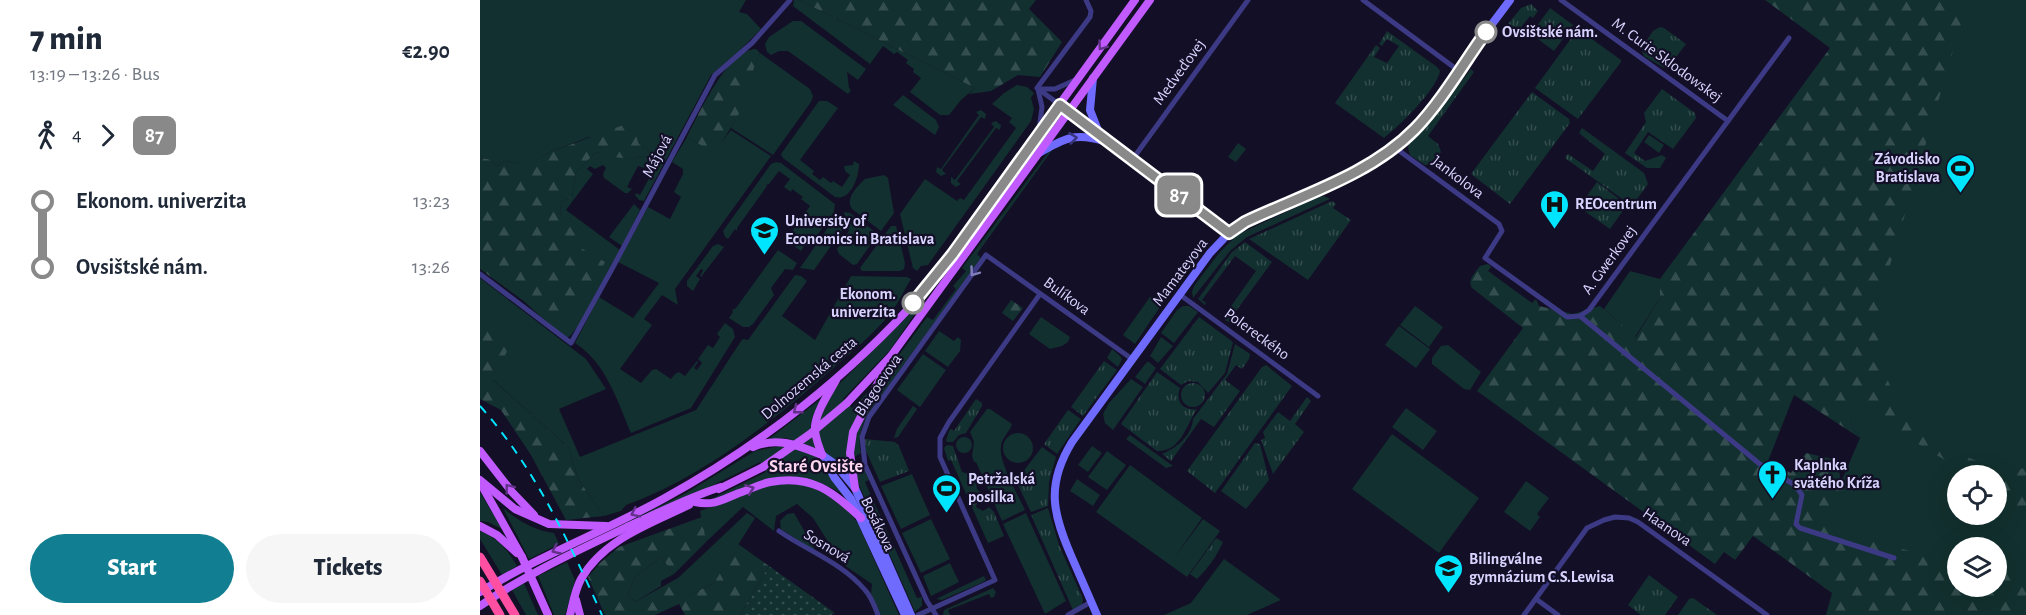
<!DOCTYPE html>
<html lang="en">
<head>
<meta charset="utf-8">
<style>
	body { margin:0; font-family:"Alegreya Sans",sans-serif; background:#f6f6f7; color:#1f2937; height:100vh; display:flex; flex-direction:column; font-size:22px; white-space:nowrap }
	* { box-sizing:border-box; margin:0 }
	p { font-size:20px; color:#747a83 }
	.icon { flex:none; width:33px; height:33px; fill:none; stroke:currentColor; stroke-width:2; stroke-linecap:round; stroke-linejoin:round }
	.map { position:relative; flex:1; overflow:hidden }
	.drawer { display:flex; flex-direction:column; background:#fff; width:480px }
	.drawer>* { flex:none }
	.badge { padding:0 12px; border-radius:9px; font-size:21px; line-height:39px }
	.tools { position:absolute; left:1467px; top:465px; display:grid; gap:12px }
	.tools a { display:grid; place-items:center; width:60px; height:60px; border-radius:50%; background:#fff; box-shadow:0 6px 24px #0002; font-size:30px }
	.map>.badge { position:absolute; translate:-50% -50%; box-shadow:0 0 0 3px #fff }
	.legs { display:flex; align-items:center; gap:9px; height:66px; padding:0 30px; font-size:20px }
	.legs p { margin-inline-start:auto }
	.overview { display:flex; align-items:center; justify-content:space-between; height:102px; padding:0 30px }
	h1 { font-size:33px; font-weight:800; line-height:45px }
	.cta { display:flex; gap:12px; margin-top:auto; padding:12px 30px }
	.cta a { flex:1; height:69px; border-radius:36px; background:#117e91; color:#fff; font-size:24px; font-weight:800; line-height:69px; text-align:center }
	.cta a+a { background:#f6f6f7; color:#1f2937 }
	ul { padding:0 30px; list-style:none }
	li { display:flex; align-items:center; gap:21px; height:66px; font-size:22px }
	li i { display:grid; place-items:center; width:9px; height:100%; margin:0 8px; background:currentColor }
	li i::after { content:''; width:15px; height:15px; margin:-8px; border:4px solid; border-radius:50%; background:#fff }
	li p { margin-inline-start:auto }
	li:first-child i { background:linear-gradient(#0000 50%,currentColor 0) }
	li:last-child i { background:linear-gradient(currentColor 50%,#0000 0) }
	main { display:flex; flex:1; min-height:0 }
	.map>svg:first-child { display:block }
	.grass { fill:#12302f; fill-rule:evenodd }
	.forest { fill:url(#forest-firs) }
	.park { fill:url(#park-tufts) }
	.garden { fill:url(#garden-dots) }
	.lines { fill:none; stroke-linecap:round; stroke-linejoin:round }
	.secondary-tunnel { stroke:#312d47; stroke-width:8; stroke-dasharray:8 4; stroke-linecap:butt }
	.street { stroke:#3d3a85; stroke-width:5 }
	.secondary { stroke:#6f6bff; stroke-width:8 }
	.primary { stroke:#c25bff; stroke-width:8 }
	.rail { stroke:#00e5ff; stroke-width:2; stroke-dasharray:9 8; stroke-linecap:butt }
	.primary-bridge { stroke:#c25bff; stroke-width:8 }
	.highway-bridge { stroke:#ff4fa3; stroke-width:9 }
	.oneway { stroke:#623188 }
	.oneway2 { stroke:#38347d }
	.oneway3 { stroke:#837fbc }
	.line-1-casing { stroke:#fff; stroke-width:14 }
	.line-1 { stroke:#898989; stroke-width:9 }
	.stop-1-dot { fill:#fff; stroke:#898989; stroke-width:3 }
	.labels { text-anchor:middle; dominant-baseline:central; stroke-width:4.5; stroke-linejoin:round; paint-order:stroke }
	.stop-label { font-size:16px; font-weight:bold; fill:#d9d4ff; stroke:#130f26; text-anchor:start }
	.street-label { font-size:16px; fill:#d9d4ff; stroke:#130f26 }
	.poi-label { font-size:16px; font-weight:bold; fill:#d9d4ff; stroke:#130f26; text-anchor:start }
	.neighbourhood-label { font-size:18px; font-weight:bold; fill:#ffd6f0; stroke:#130f26 }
</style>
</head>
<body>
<main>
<section class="drawer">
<div class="overview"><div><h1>7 min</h1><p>13:19 – 13:26 · Bus</p></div><b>€2.90</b></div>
<div class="legs"><svg class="icon" aria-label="walk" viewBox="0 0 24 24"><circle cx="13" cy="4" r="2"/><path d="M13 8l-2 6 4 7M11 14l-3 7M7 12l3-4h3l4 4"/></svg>4<svg class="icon" aria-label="forward" viewBox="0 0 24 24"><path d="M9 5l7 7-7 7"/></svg><b class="badge" style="background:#898989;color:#fff">87</b></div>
<ul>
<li><i style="color:#898989"></i><b>Ekonom. univerzita</b><p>13:23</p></li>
<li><i style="color:#898989"></i><b>Ovsištské nám.</b><p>13:26</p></li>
</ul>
<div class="cta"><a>Start</a><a>Tickets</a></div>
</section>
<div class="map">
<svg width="1546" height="615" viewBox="0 0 1546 615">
	<defs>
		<pattern id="forest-firs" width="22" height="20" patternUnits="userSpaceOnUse" patternTransform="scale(1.5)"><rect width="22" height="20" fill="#12302f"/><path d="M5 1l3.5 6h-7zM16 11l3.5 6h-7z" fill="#344d4e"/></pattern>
		<pattern id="park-tufts" width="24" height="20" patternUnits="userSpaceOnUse" patternTransform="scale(1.5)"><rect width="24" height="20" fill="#12302f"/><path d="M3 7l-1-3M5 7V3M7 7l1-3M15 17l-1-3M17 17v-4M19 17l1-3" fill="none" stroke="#344d4e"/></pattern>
		<pattern id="garden-dots" width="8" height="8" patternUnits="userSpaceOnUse" patternTransform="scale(1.5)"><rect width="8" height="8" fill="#12302f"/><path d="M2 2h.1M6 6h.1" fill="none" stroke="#344d4e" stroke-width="1.8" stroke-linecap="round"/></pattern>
	</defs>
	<rect width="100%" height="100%" fill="#130f26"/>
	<g class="grass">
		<polygon points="0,0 266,0 259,12 267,14 281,29 259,51 231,75 164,201 159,200 155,195 156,193 160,195 172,173 168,171 168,169 158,166 147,187 152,189 148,193 145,193 124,178 123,174 126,168 123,165 115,169 110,166 107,169 113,174 86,210 140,250 98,326 91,335 87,338 61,317 101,248 101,229 87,217 81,219 80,202 92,197 96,172 116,152 150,159 162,156 184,161 159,144 157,140 109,137 65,154 48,169 37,163 24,161 18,166 8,159 0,158"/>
		<polygon points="314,0 319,0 495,88 481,100 469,115 460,115 430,92 441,78 433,72 434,69 426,63 428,60 417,52 414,54 403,46 390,64 313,6"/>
		<path d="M 1474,0 L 1546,0 L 1546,596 L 1516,586 L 1516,548 L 1478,548 L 1477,575 L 1339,533 L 1380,438 L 1370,423 L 1374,399 ZM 1478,476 L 1516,476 L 1516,514 L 1478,514 Z"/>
		<polygon points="313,21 321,21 386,69 378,80 367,72 369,88 371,90 368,94 308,51 299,51 291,55 287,52 285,44 289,37"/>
		<path d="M 280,53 L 330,89 L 333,96 L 331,102 L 293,155 L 251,128 C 266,103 267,77 280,53 Z"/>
		<polygon points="537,85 547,87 554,93 551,98 554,109 551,121 448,265 441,266 437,271 433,268 420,214 445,179 477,201 480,198 484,200 536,128 529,122 532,118 512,104 524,93"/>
		<polygon points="423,95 456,120 459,127 455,135 413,105"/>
		<path d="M 339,101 L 347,101 L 358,108 L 320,160 L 334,171 L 332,174 L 340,180 L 343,177 L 351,183 L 353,181 L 362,187 L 370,175 L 365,171 L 364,166 L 373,165 L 374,161 L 379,164 C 379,177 371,201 355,197 L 303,158 L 301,154 Z"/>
		<polygon points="501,110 506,114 505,119 501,117 462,170 466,174 461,176 456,172 457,167 461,169 499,115 496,112"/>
		<polygon points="516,121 521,125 520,130 516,128 477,181 481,184 476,187 471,183 471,177 475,180 514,127 511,123"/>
		<path d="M 251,130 L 291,156 L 195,289 L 198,305 L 182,295 L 164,319 L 172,325 L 140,369 L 161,383 L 172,370 L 176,369 L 191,379 L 195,374 L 199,372 L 205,376 L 217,361 L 218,362 L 214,368 L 217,370 L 222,363 L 218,359 L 228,345 L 233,348 L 240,337 L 237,334 L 245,323 L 253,329 L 255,337 L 211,408 L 151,433 C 137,400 126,363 95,343 L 119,297 L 153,318 L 179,283 L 138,262 L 168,207 L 190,219 L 201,197 L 194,192 L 203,174 L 203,169 L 192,162 L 207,137 L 233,152 Z"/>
		<polygon points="1169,135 1184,145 1179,153 1164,142"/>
		<polygon points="758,143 766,149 756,162 748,157"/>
		<path d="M 575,146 L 497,254 L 501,258 L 388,414 C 382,426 377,439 381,453 L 374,457 L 379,470 L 384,468 L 389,480 L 385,482 L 437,598 L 442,597 L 442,606 L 435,612 L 376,478 C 373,463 370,447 375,432 C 389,393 423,350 447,317 L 453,320 L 476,289 L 473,286 L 486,271 L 482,268 L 569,151 Z"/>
		<polygon points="296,162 301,163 355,204 354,212 330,245 324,246 321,251 306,240 330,206 321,199 323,197 312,189 311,192 304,187 310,179 299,171 289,184 286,185 287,186 257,228 257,231 255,229 248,239 245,237 243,231 291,164"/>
		<path d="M 404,175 L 408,178 L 414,213 L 401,231 L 372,209 C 365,198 377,187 385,179 Z"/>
		<polygon points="844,196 850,199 767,237 750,251 713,298 712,292 714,286 739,253 757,235 838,197"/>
		<polygon points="154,204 160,210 142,246 129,237"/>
		<polygon points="364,212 370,213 398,234 377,264 373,265 359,254 357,249 369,231"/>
		<polygon points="356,216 359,217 363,229 334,270 320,268"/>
		<polygon points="411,226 416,226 425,263 424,269 420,271 382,271 380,268"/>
		<polygon points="238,244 244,247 221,277 220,276 223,270 221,269 216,276 220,279 213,291 207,286 207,281 233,246"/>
		<polygon points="298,250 317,263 313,270 305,269 291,288 294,295 273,324 269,327 263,327 249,318 253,312 252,310 256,308"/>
		<polygon points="1150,271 1180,279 1180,298 1155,337 1124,309"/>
		<path d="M 315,275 L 321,276 L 327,281 L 302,316 L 335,340 L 371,276 L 427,277 L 431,279 C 423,291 419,303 410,314 C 393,335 371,352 351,370 C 292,422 221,478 146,505 L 141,511 L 124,516 L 98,479 L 89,448 L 0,368 L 0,278 L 106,359 L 126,389 L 79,409 L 100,457 L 216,410 L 261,341 L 263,339 L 268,340 Z"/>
		<polygon points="670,297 673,297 682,304 655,344 643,335"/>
		<polygon points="445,299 410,350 363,399 372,408 397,383 377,415 371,432 371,477 358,462 345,454 339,437 339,420 354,389"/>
		<polygon points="703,306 709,306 718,312 694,343 681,333 697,310"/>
		<polygon points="935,306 963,327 949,347 920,325"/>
		<polygon points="561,317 590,337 588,342 582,346 570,349 549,334"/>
		<polygon points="919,326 950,349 936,368 905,345"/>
		<polygon points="459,331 474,341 478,337 481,340 480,351 468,367 445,351"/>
		<polygon points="681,337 693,346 678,363 670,356"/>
		<polygon points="968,345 1001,372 990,390 984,389 952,364 952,358 961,346"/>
		<polygon points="632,349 640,356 642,359 638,367 627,358"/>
		<polygon points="443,354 466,370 440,407 417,390"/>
		<polygon points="667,362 669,362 676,368 665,384 655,377"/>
		<polygon points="651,379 663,387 633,430 625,423 623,414 629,403"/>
		<polygon points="342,398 335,448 306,438 289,439"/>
		<polygon points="926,408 957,431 943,450 912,427"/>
		<path d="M 507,409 L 510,409 L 532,424 C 530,432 522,437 521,446 C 518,461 538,495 545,510 L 522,521 L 496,462 L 494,462 L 492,456 L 494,442 L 490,432 Z"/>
		<circle cx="538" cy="448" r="15"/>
		<polygon points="912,434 999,498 959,553 872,489"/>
		<polygon points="650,435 693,466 686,468 646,439"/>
		<circle cx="484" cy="445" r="8"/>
		<polygon points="305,445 338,457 347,472 365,495 343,484 309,478 223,503 286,472 280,462 215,494 132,530 206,493 275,451"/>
		<polygon points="612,446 622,453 608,472 598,465"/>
		<polygon points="627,451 646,465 627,490 608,477"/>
		<polygon points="650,465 722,518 695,557 723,519 740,531 707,577 616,512"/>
		<polygon points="432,474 450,515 421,529 401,486"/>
		<polygon points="597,479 620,495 613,506 590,491"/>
		<polygon points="1046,481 1069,498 1057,514 1060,517 1050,531 1024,512"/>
		<polygon points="309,484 329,486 344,491 368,509 378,524 419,615 401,615 391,594 392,584 367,567 356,554 333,518 317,504 296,516 294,531 263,507 226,542 220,511 290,485"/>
		<polygon points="0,492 22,529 8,522 0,521"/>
		<path d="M 23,508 C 39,521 53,530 74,533 L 79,544 L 49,559 Z"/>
		<polygon points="267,513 275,518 234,583 195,603 198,578"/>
		<polygon points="314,513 337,553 301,529 300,521 307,514"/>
		<polygon points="546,513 586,601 565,614 523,524"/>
		<polygon points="451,519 470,559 441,573 422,533"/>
		<path d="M 0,531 C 18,538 28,550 37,566 L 22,575 L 0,539 Z"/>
		<polygon points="181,557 194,574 181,581 181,586 155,602 148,595 154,578"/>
		<polygon points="744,559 801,600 767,615 684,615 711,603"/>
		<polygon points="87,562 95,580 85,615 74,615 58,576"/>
		<polygon points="470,563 479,582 451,596 443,576"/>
		<polygon points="504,576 506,580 501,583 462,600 456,599"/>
		<polygon points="44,583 58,615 46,615 32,590"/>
		<polygon points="513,588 516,592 514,597 511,598 509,594 468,610 470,615 463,615 464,610"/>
	</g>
	<g class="forest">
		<polygon points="319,0 556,0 549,9 582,42 560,77 538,75 511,91 489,94 495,88"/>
		<path d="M 1285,0 L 1488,0 L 1401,296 C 1388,364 1416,422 1479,453 C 1502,464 1521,472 1546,468 L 1546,518 L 1517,494 L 1516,476 L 1490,475 L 1408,426 L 1375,399 L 1370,423 L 1380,438 L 1314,395 L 1288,461 L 1311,473 L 1326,453 L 1357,460 L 1363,493 L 1349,525 L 1376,538 L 1477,562 L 1478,586 L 1516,586 L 1517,571 L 1546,578 L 1546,615 L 1346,615 L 1352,593 L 1273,536 L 1255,560 L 1244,552 L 1235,564 L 997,391 L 1043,328 L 992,288 C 987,280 995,273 1000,266 L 1008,264 L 1011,267 L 1008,271 L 1052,303 L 1056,299 L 1059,306 L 1093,314 L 1120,306 L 1156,337 L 1180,298 L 1180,279 L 1350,48 Z"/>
		<path d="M 276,49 L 280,53 C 273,66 271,80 267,94 C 260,116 247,134 234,153 L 207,137 C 219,114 247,50 276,49 Z"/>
		<polygon points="146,124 159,133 157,139 159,144 185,161 162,156 150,159 134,157 116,152 96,172 92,197 80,202 81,218 87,216 101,229 101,248 125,262 110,294 84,322 61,317 45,302 0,269 0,158 8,159 18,166 24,161 37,163 48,168 65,154"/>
		<polygon points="531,300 543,308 533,321 522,313"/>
		<polygon points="0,309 33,339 13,380 89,448 98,479 124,516 86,520 51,455 21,410 0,399"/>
		<polygon points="433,406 437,409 418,437 414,438 417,429"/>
		<polygon points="222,517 226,542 194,574 181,557 154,578 148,595 155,602 198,578 196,602 234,583 258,544 289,566 260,615 205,615 199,604 175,615 125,615 108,577 120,563 139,547"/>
	</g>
	<g class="park">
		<polygon points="1051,4 1058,11 1053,18 1050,16 1038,31 1028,24 1041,8"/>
		<polygon points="1070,8 1093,25 1074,51 1051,34"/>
		<polygon points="1180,27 1184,28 1206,44 1190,65 1184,68 1164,56 1162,51 1163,46 1173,31"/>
		<polygon points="1098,29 1141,60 1141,62 1098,119 1055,88"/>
		<path d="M 907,31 L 957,67 L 960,71 C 956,91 920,125 904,138 L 855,103 L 896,45 L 900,48 L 894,57 L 907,63 L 919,46 L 907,39 L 902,46 L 899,44 Z"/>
		<polygon points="991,69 994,72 948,136 958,144 961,152 953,164 945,165 930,155 928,148 929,144 941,132"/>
		<polygon points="1182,89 1215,113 1216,118 1193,149 1168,132 1154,153 1165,161 1182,155 1186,158 1180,168 1167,168 1145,153 1166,122 1164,113"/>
		<polygon points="1052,92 1089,119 1090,123 1030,204 991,174"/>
		<polygon points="1102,128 1164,173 1168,184 1152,206 1085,158 1088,154 1113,171 1125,154 1099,133"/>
		<polygon points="1117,182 1147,205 1130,229 1099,207"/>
		<polygon points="852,201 856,204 853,208 871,220 828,280 769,239"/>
		<polygon points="765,242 792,262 748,322 743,318 744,316 776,271 755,256 722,300 726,303 725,305 718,299 752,252"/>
		<polygon points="719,317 753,342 745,373 728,393 718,382 708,381 701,385 680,369"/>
		<path d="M 755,344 L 770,354 L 769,359 L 762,369 L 756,365 L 745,380 L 760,391 L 734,427 L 721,419 L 691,461 L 682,454 C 696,448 712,436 713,419 L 747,374 Z"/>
		<polygon points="624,361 637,370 603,416 591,407"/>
		<polygon points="786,365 812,386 735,493 707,471 782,367"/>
		<path d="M 677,372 L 700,388 C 695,401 703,411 717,409 C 706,425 701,452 677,451 L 641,424 Z"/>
		<circle cx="713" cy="395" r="12"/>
		<polygon points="827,397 831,401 815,424 824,432 793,474 781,440 785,438 783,432 798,412 810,421"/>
		<polygon points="496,399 502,403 502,406 486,433 479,435 473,442 467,442 466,440 470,429 474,431"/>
		<polygon points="588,410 601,419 577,454 564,444"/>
		<polygon points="385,439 415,442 419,446 429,471 400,482 386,451"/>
		<polygon points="775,443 780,444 789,480 766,509 741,491"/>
		<polygon points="467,445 473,446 482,472 495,476 497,489 504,496 497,499 496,507 503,511 509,507 514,512 524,536 508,543 471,460 468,461 464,448"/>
		<polygon points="562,447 576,457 569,482 568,506 551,512 536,481"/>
		<polygon points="568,508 579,545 603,599 602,605 593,610 551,515"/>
		<path d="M 736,538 L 743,542 C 736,557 729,567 717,579 L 710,574 Z"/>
		<polygon points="1169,575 1198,597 1185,615 1161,615 1148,605"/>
		<polygon points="1213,598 1237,615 1198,615 1209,599"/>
	</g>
	<polygon class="garden" points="289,566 355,613 351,615 260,615"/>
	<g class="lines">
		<polyline class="secondary-tunnel" points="1002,39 1012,24"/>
		<g class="street">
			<polyline points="883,0 979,71"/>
			<polyline points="1081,0 1248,121"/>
			<polyline points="580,105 557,88 610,17 611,11 606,0"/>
			<polyline points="559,130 562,107 558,89 575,89 595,80"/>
			<polyline points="914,147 1019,224 1022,231 1005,258 1087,317 1100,316 1109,310 1309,38"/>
			<polyline points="652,160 768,0"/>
			<polyline points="0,274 91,343 132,269 235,75 272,43 310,0"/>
			<polyline points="699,294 838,396"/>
			<polyline points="1100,316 1281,465 1315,485 1322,495 1316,524 1320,528 1414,558"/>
			<path d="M 299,531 C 328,551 362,563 385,590 C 391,596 395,607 398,615"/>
			<polyline points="1056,599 1078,615"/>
			<polyline points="438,615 515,580 460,457 460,438 469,422 560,294"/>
			<polyline points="456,615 447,601 385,465 382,437 389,417 506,255 652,359"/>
			<polyline points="588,615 611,602"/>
			<polyline points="1044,615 1107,528 1124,520 1135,517 1149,518 1158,522 1287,615"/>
		</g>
		<g class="secondary">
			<polyline points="1012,24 1030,0"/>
			<polyline points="613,78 610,110 619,133"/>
			<polyline points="580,105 749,233"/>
			<path d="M 559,153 C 583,139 595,132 623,141"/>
			<polyline points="342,455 355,464 375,488 431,615"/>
			<polyline points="343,456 354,477 371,499 425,615"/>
			<path d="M 617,615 C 609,597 601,578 593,560 C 573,515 565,486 592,442 L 730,253 L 749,233 L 765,222 C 821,196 884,176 930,134 C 955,110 981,68 1002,39"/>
		</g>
		<g class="primary">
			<polyline points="367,403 411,356 670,0"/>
			<path d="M 273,447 C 298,436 319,446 342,455"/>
			<polyline points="0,451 32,492 54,515"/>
			<path d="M 342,455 C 339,446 334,436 335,426 C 337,410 349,393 356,380"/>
			<polyline points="0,480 35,509 69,524 126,526"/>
			<polyline points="1,484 42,557"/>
			<polyline points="375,488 370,453 373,432 406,367"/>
			<polyline points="239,489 283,467"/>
			<path d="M 215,502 C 234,506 241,500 259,493 C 269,490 280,484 290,482 C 332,474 353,492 381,518"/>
			<polyline points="0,526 17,535 37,553"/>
			<path d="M 0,592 C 59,556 123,532 183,499 C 280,446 370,375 443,293 L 655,0"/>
			<polyline points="96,600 100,615"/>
			<path d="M 0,606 C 46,574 97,551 147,527 C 178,513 209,497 241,487"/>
			<path d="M 90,615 C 93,603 95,590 101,579 C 124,539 170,524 209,505"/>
		</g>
		<path class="rail" d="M 0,406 C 55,468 88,540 122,615"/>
		<g class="primary-bridge">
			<polyline points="283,467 330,434 367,403"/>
			<polyline points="42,557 68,615"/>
		</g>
		<g class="highway-bridge">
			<polyline points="0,557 35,615"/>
			<polyline points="0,581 20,615"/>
		</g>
	</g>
	<defs><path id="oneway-chevron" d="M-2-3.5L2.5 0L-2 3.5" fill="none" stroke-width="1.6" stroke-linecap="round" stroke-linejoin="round" transform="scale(1.5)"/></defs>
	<g class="oneway">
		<use href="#oneway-chevron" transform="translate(622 46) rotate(126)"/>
		<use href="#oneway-chevron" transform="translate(317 410) rotate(142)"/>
		<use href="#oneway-chevron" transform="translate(29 488) rotate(-128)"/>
		<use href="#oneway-chevron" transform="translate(270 489) rotate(-21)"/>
		<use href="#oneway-chevron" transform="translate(155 513) rotate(154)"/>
		<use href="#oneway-chevron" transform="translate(76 550) rotate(155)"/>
	</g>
	<use class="oneway2" href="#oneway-chevron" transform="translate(593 138) rotate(-7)"/>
	<use class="oneway3" href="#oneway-chevron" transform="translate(494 272) rotate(126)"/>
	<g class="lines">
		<defs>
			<path id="line-1" d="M 433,303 L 472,255 L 580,105 L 749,233 L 765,222 C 822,195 890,175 935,129 C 962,101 983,64 1006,32"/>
		</defs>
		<use href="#line-1" class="line-1-casing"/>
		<use href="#line-1" class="line-1"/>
	</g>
	<defs>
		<symbol id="stadium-pin" viewBox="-11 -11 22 30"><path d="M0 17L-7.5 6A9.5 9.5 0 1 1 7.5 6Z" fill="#00e5ff" stroke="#130f26"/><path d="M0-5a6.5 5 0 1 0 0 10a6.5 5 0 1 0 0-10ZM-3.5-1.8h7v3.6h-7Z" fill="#111"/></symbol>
		<symbol id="hospital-pin" viewBox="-11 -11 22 30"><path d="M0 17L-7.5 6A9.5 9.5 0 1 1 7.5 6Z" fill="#00e5ff" stroke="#130f26"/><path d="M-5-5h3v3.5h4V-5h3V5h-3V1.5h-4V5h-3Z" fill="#111"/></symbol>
		<symbol id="university-pin" viewBox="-11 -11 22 30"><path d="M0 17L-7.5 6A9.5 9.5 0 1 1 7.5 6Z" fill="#00e5ff" stroke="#130f26"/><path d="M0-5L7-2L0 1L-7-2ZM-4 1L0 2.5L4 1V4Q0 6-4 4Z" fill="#111"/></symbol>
		<symbol id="church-pin" viewBox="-11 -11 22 30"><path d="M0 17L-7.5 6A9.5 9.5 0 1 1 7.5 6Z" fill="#00e5ff" stroke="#130f26"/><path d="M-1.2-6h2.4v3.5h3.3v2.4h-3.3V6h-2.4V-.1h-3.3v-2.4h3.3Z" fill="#111"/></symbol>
		<symbol id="school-pin" viewBox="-11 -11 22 30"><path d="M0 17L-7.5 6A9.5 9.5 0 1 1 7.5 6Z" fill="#00e5ff" stroke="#130f26"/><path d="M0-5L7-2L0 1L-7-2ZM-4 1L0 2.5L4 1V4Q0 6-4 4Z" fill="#111"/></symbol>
	</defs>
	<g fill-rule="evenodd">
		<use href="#stadium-pin" x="1464" y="152" width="33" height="45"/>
		<use href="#hospital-pin" x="1058" y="188" width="33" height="45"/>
		<use href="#university-pin" x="268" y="214" width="33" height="45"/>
		<use href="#church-pin" x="1276" y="458" width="33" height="45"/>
		<use href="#stadium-pin" x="450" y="472" width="33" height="45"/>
		<use href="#school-pin" x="952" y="552" width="33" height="45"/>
	</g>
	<g class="stop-1-dot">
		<circle cx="1006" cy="32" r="10"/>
		<circle cx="433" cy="303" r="10"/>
	</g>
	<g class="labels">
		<g class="stop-label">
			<text x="1022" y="32">Ovsištské nám.</text>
			<text x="416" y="294" text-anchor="end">Ekonom.<tspan x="416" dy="18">univerzita</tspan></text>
		</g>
		<g class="street-label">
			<text transform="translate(1187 60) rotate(36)">M. Curie Sklodowskej</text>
			<text transform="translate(699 72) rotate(-54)">Medveďovej</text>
			<text transform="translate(177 156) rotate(-62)">Májová</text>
			<text transform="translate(978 177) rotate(37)">Jankolova</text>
			<text transform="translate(1129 260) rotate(-54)">A. Gwerkovej</text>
			<text transform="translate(700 272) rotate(-53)">Mamateyova</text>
			<text transform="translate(587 296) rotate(36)">Bulíkova</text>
			<text transform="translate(777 334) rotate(36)">Polereckého</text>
			<text transform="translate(329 378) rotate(-40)">Dolnozemská cesta</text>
			<text transform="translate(398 385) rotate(-56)">Blagoevova</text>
			<text transform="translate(398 524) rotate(64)">Bosákova</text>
			<text transform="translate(1187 527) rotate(34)">Haanova</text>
			<text transform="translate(347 546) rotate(31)">Sosnová</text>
		</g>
		<g class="poi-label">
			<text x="1460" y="159" text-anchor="end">Závodisko<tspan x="1460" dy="18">Bratislava</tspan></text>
			<text x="1095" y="204">REOcentrum</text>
			<text x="305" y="221">University of<tspan x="305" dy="18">Economics in Bratislava</tspan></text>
			<text x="1314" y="465">Kaplnka<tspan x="1314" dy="18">svätého Kríža</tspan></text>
			<text x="488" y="479">Petržalská<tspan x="488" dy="18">posilka</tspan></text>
			<text x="989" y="559">Bilingválne<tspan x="989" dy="18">gymnázium C.S.Lewisa</tspan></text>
		</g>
		<g class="neighbourhood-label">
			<text x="336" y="467">Staré Ovsište</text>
		</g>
	</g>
</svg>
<div class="tools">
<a><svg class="icon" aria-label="locate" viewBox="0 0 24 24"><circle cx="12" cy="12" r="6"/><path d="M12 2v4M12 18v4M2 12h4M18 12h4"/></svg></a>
<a><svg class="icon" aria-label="layers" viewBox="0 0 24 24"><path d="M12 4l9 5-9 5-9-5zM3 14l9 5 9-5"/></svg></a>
</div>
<b class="badge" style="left:699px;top:195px;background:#898989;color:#fff">87</b>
</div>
</main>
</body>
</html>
